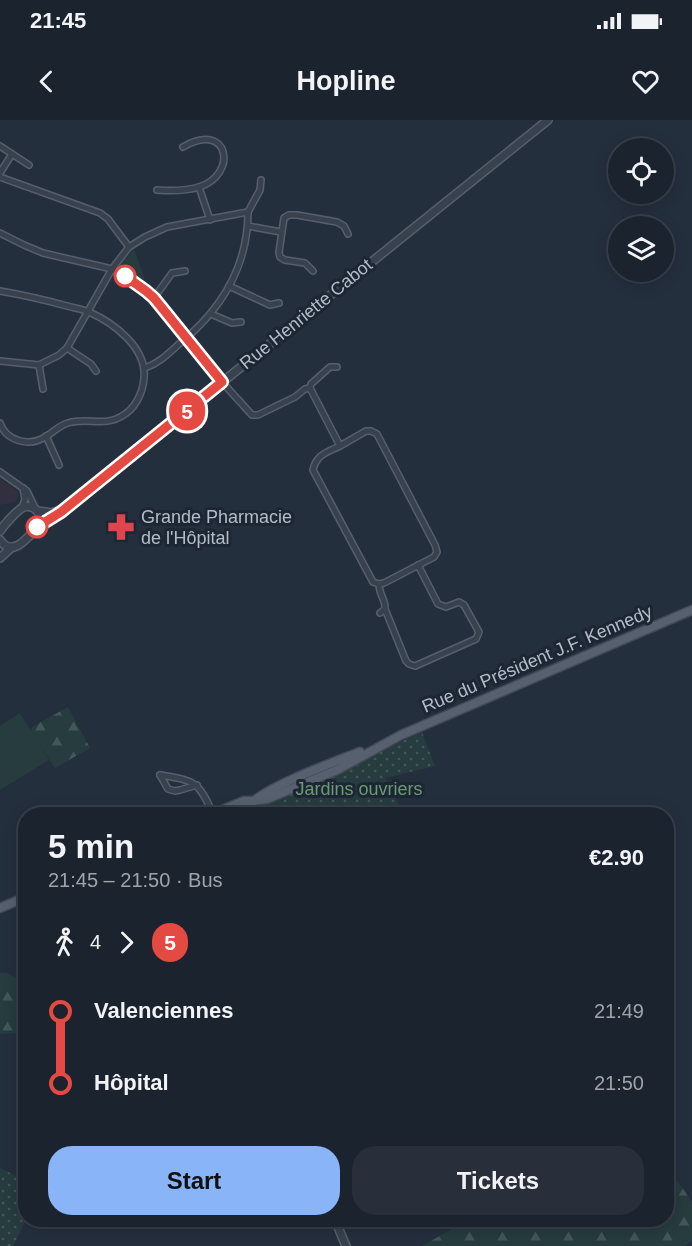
<!DOCTYPE html>
<html lang="en">
<head>
<meta charset="utf-8">
<style>
	body { margin:0; font-family:Arial,sans-serif; background:#282f3a; color:#f1f3f6; height:100vh; display:flex; flex-direction:column; font-size:22px; white-space:nowrap }
	* { box-sizing:border-box; margin:0 }
	p { font-size:20px; color:#a0a4aa }
	.icon { flex:none; width:33px; height:33px; fill:none; stroke:currentColor; stroke-width:2; stroke-linecap:round; stroke-linejoin:round }
	.map { position:relative; flex:1; overflow:hidden }
	.drawer { position:absolute; left:18px; top:687px; width:656px; height:420px; display:flex; flex-direction:column; background:#1b232e; border-radius:24px; box-shadow:0 3px 15px #0003,0 0 0 2px #39404a }
	.drawer>* { flex:none }
	.badge { padding:0 12px; border-radius:20px; font-size:21px; line-height:39px }
	.tools { position:absolute; left:608px; top:18px; display:grid; gap:12px }
	.tools a { display:grid; place-items:center; width:66px; height:66px; border-radius:50%; background:#1b232e; box-shadow:0 3px 15px #0003,0 0 0 2px #39404a; font-size:30px }
	.map>.badge { position:absolute; translate:-50% -50%; box-shadow:0 0 0 3px #fff }
	.legs { display:flex; align-items:center; gap:9px; height:66px; padding:0 30px; font-size:20px }
	.legs p { margin-inline-start:auto }
	.summary { display:flex; align-items:center; justify-content:space-between; height:102px; padding:0 30px }
	h1 { font-size:33px; font-weight:700; line-height:45px }
	.action { display:flex; gap:12px; margin-top:auto; padding:12px 30px }
	.action a { flex:1; height:69px; border-radius:24px; background:#8ab4f8; color:#111; font-size:24px; font-weight:700; line-height:69px; text-align:center }
	.action a+a { background:#282f3a; color:#f1f3f6 }
	ul { padding:0 30px; list-style:none }
	li { display:flex; align-items:center; gap:21px; height:72px; font-size:22px }
	li i { display:grid; place-items:center; width:9px; height:100%; margin:0 8px; background:currentColor }
	li i::after { content:''; width:15px; height:15px; margin:-8px; border:4px solid; border-radius:50%; background:#1b232e }
	li p { margin-inline-start:auto }
	li:first-child i { background:linear-gradient(#0000 50%,currentColor 0) }
	li:last-child i { background:linear-gradient(currentColor 50%,#0000 0) }
	.status { display:flex; justify-content:space-between; align-items:center; height:42px; padding:0 30px; background:#1b232e; direction:ltr }
	.status svg { height:16px; fill:currentColor }
	header { display:flex; justify-content:space-between; align-items:center; height:78px; padding:0 30px; background:#1b232e; font-size:27px; font-weight:700 }
	.map>svg:first-child { display:block }
	.medical { fill:#32303f }
	.green { fill:#263c3f }
	.forest { fill:url(#forest-firs) }
	.garden { fill:url(#garden-dots) }
	.lines { fill:none; stroke-linecap:round; stroke-linejoin:round }
	.minor-casing { stroke:#565f6c; stroke-width:8 }
	.tertiary-casing { stroke:#565f6c; stroke-width:10 }
	.primary-casing { stroke:#414a57; stroke-width:11 }
	.minor { stroke:#38414e; stroke-width:5 }
	.tertiary { stroke:#38414e; stroke-width:7 }
	.primary { stroke:#56606e; stroke-width:8 }
	.line-1-casing { stroke:#fff; stroke-width:14 }
	.line-1 { stroke:#e44a41; stroke-width:9 }
	.stop-1-dot { fill:#fff; stroke:#e44a41; stroke-width:3 }
	.labels { text-anchor:middle; dominant-baseline:central; stroke-width:6; stroke-linejoin:round; paint-order:stroke }
	.street-label { font-size:18px; fill:#b4bcc9; stroke:#1d2633 }
	.poi-label { font-size:18px; fill:#b4bcc9; stroke:#1d2633; text-anchor:start }
	.park-label { font-size:18px; fill:#6b9a76; stroke:#1d2633 }
</style>
</head>
<body>
<div class="status"><b>21:45</b><svg viewBox="0 0 49 12"><path d="M0 12V9h3v3zM5 12V6h3v6zM10 12V3h3v9zM15 12V0h3v12zM26 1h20v11H26zM47 4h2v5h-2z"/></svg></div>
<header><svg class="icon" aria-label="back" viewBox="0 0 24 24"><path d="M15 5l-7 7 7 7"/></svg>Hopline<svg class="icon" aria-label="heart" viewBox="0 0 24 24"><path d="M12 20l-8-8c-3-5 5-10 8-4 3-6 11-1 8 4z"/></svg></header>
<div class="map">
<svg width="692" height="1126" viewBox="0 0 692 1126">
	<defs>
		<pattern id="forest-firs" width="22" height="20" patternUnits="userSpaceOnUse" patternTransform="scale(1.5)"><rect width="22" height="20" fill="#263c3f"/><path d="M5 1l3.5 6h-7zM16 11l3.5 6h-7z" fill="#435659"/></pattern>
		<pattern id="garden-dots" width="8" height="8" patternUnits="userSpaceOnUse" patternTransform="scale(1.5)"><rect width="8" height="8" fill="#263c3f"/><path d="M2 2h.1M6 6h.1" fill="none" stroke="#435659" stroke-width="1.8" stroke-linecap="round"/></pattern>
	</defs>
	<rect width="100%" height="100%" fill="#242f3e"/>
	<polygon class="medical" points="0,359 19,372 16,382 0,385"/>
	<g class="green">
		<polygon points="134,129 147,166 118,148"/>
		<polygon points="20,593 49,640 0,670 0,606"/>
	</g>
	<g class="forest">
		<polygon points="68,587 90,628 55,648 31,612 32,607"/>
		<polygon points="0,853 7,853 25,863 25,913 0,914"/>
		<polygon points="666,1044 692,1082 692,1121 685,1126 422,1126 464,1102 472,1100 666,1100"/>
	</g>
	<g class="garden">
		<polygon points="422,612 435,646 385,658 404,694 261,694 260,686"/>
		<polygon points="0,1048 25,1060 26,1100 13,1126 0,1126"/>
	</g>
	<g class="lines">
		<defs>
			<g id="minor">
				<polyline points="0,26 29,45"/>
				<polyline points="0,53 12,34"/>
				<polyline points="0,57 100,93 108,99 129,127"/>
				<polyline points="199,67 210,100"/>
				<path d="M 157,70 C 170,71 186,71 199,67 C 238,55 230,0 183,27"/>
				<polyline points="248,106 281,112"/>
				<path d="M 0,113 L 24,125 L 43,133 L 112,149 L 146,171 L 154,178 L 222,262 L 252,295 L 258,295 L 295,277 L 305,269 L 310,268 L 340,326 L 366,311 L 371,311 L 377,314 L 435,425 L 437,432 L 434,437 L 384,463 L 379,464 L 373,462 L 313,350 C 316,335 327,332 340,326"/>
				<polyline points="313,151 305,143 285,140 280,137 279,132 284,98 289,95 297,95 337,102 344,106 348,114"/>
				<polyline points="229,166 270,185 279,183"/>
				<path d="M 0,171 C 23,175 45,180 67,186 C 74,188 82,189 89,192 C 114,203 147,228 144,258 C 143,273 135,289 122,296 C 105,307 86,297 68,303 C 58,306 54,312 45,317 C 29,327 6,321 0,303"/>
				<polyline points="154,178 172,153 185,151"/>
				<polyline points="211,194 232,203 241,202"/>
				<polyline points="67,228 91,244 96,251"/>
				<polyline points="0,241 39,245 59,235 67,228 112,149 129,127 145,117 167,107 248,92 260,70 261,60"/>
				<polyline points="39,245 43,269"/>
				<path d="M 145,248 C 159,243 168,234 179,224 C 220,191 248,147 248,92"/>
				<polyline points="310,268 311,264 330,247 337,247"/>
				<polyline points="46,316 59,345"/>
				<polyline points="0,352 27,371 36,390"/>
				<polyline points="22,388 25,379 23,368"/>
				<path d="M 379,464 C 379,475 386,480 385,489 L 380,493"/>
				<polyline points="385,489 406,541 409,544 415,546 476,519 479,512 464,485 459,482 446,487 438,484 418,445"/>
				<path d="M 160,655 C 195,661 198,660 213,694"/>
				<polyline points="160,655 168,669 175,671 180,670 197,665"/>
			</g>
			<g id="tertiary">
				<polyline points="38,391 52,393 59,390"/>
				<polyline points="39,405 61,392 548,0"/>
				<path d="M 0,411 C 4,405 18,389 24,387 C 36,384 43,396 39,405 C 29,416 13,439 0,420"/>
				<polyline points="0,438 11,428"/>
				<polyline points="252,681 255,694"/>
				<polyline points="335,1100 346,1126"/>
			</g>
			<g id="primary">
				<polyline points="212,694 244,681 252,681 267,679 337,650 401,615 692,490"/>
				<path d="M 229,694 L 249,687 C 257,670 339,640 360,632"/>
				<polyline points="0,788 26,777"/>
			</g>
		</defs>
		<use href="#minor" class="minor-casing"/>
		<use href="#tertiary" class="tertiary-casing"/>
		<use href="#primary" class="primary-casing"/>
		<use href="#minor" class="minor"/>
		<use href="#tertiary" class="tertiary"/>
		<use href="#primary" class="primary"/>
	</g>
	<g class="lines">
		<defs>
			<polyline id="line-1" points="37,407 61,392 222,262 154,178 146,171 125,156"/>
		</defs>
		<use href="#line-1" class="line-1-casing"/>
		<use href="#line-1" class="line-1"/>
	</g>
	<defs>
		<symbol id="pharmacy-bare" viewBox="-9 -9 18 18"><path d="M-2-6h4v4h4v4h-4v4h-4v-4h-4v-4h4Z" fill="#e0444e" stroke="#1d2633" stroke-width="2.5" paint-order="stroke"/></symbol>
	</defs>
	<g fill-rule="evenodd">
		<use href="#pharmacy-bare" x="102" y="388" width="38" height="38"/>
	</g>
	<g class="stop-1-dot">
		<circle cx="125" cy="156" r="10"/>
		<circle cx="37" cy="407" r="10"/>
	</g>
	<g class="labels">
		<g class="street-label">
			<text transform="translate(306 194) rotate(-39)">Rue Henriette Cabot</text>
			<text transform="translate(537 539) rotate(-23)">Rue du Président J.F. Kennedy</text>
		</g>
		<g class="poi-label">
			<text x="141" y="397">Grande Pharmacie<tspan x="141" dy="21">de l'Hôpital</tspan></text>
		</g>
		<g class="park-label">
			<text x="359" y="669">Jardins ouvriers</text>
		</g>
	</g>
</svg>
<div class="tools">
<a><svg class="icon" aria-label="locate" viewBox="0 0 24 24"><circle cx="12" cy="12" r="6"/><path d="M12 2v4M12 18v4M2 12h4M18 12h4"/></svg></a>
<a><svg class="icon" aria-label="layers" viewBox="0 0 24 24"><path d="M12 4l9 5-9 5-9-5zM3 14l9 5 9-5"/></svg></a>
</div>
<b class="badge" style="left:187px;top:291px;background:#e44a41;color:#fff">5</b>
<section class="drawer">
<div class="summary"><div><h1>5 min</h1><p>21:45 – 21:50 · Bus</p></div><b>€2.90</b></div>
<div class="legs"><svg class="icon" aria-label="walk" viewBox="0 0 24 24"><circle cx="13" cy="4" r="2"/><path d="M13 8l-2 6 4 7M11 14l-3 7M7 12l3-4h3l4 4"/></svg>4<svg class="icon" aria-label="forward" viewBox="0 0 24 24"><path d="M9 5l7 7-7 7"/></svg><b class="badge" style="background:#e44a41;color:#fff">5</b></div>
<ul>
<li><i style="color:#e44a41"></i><b>Valenciennes</b><p>21:49</p></li>
<li><i style="color:#e44a41"></i><b>Hôpital</b><p>21:50</p></li>
</ul>
<div class="action"><a>Start</a><a>Tickets</a></div>
</section>
</div>
</body>
</html>
